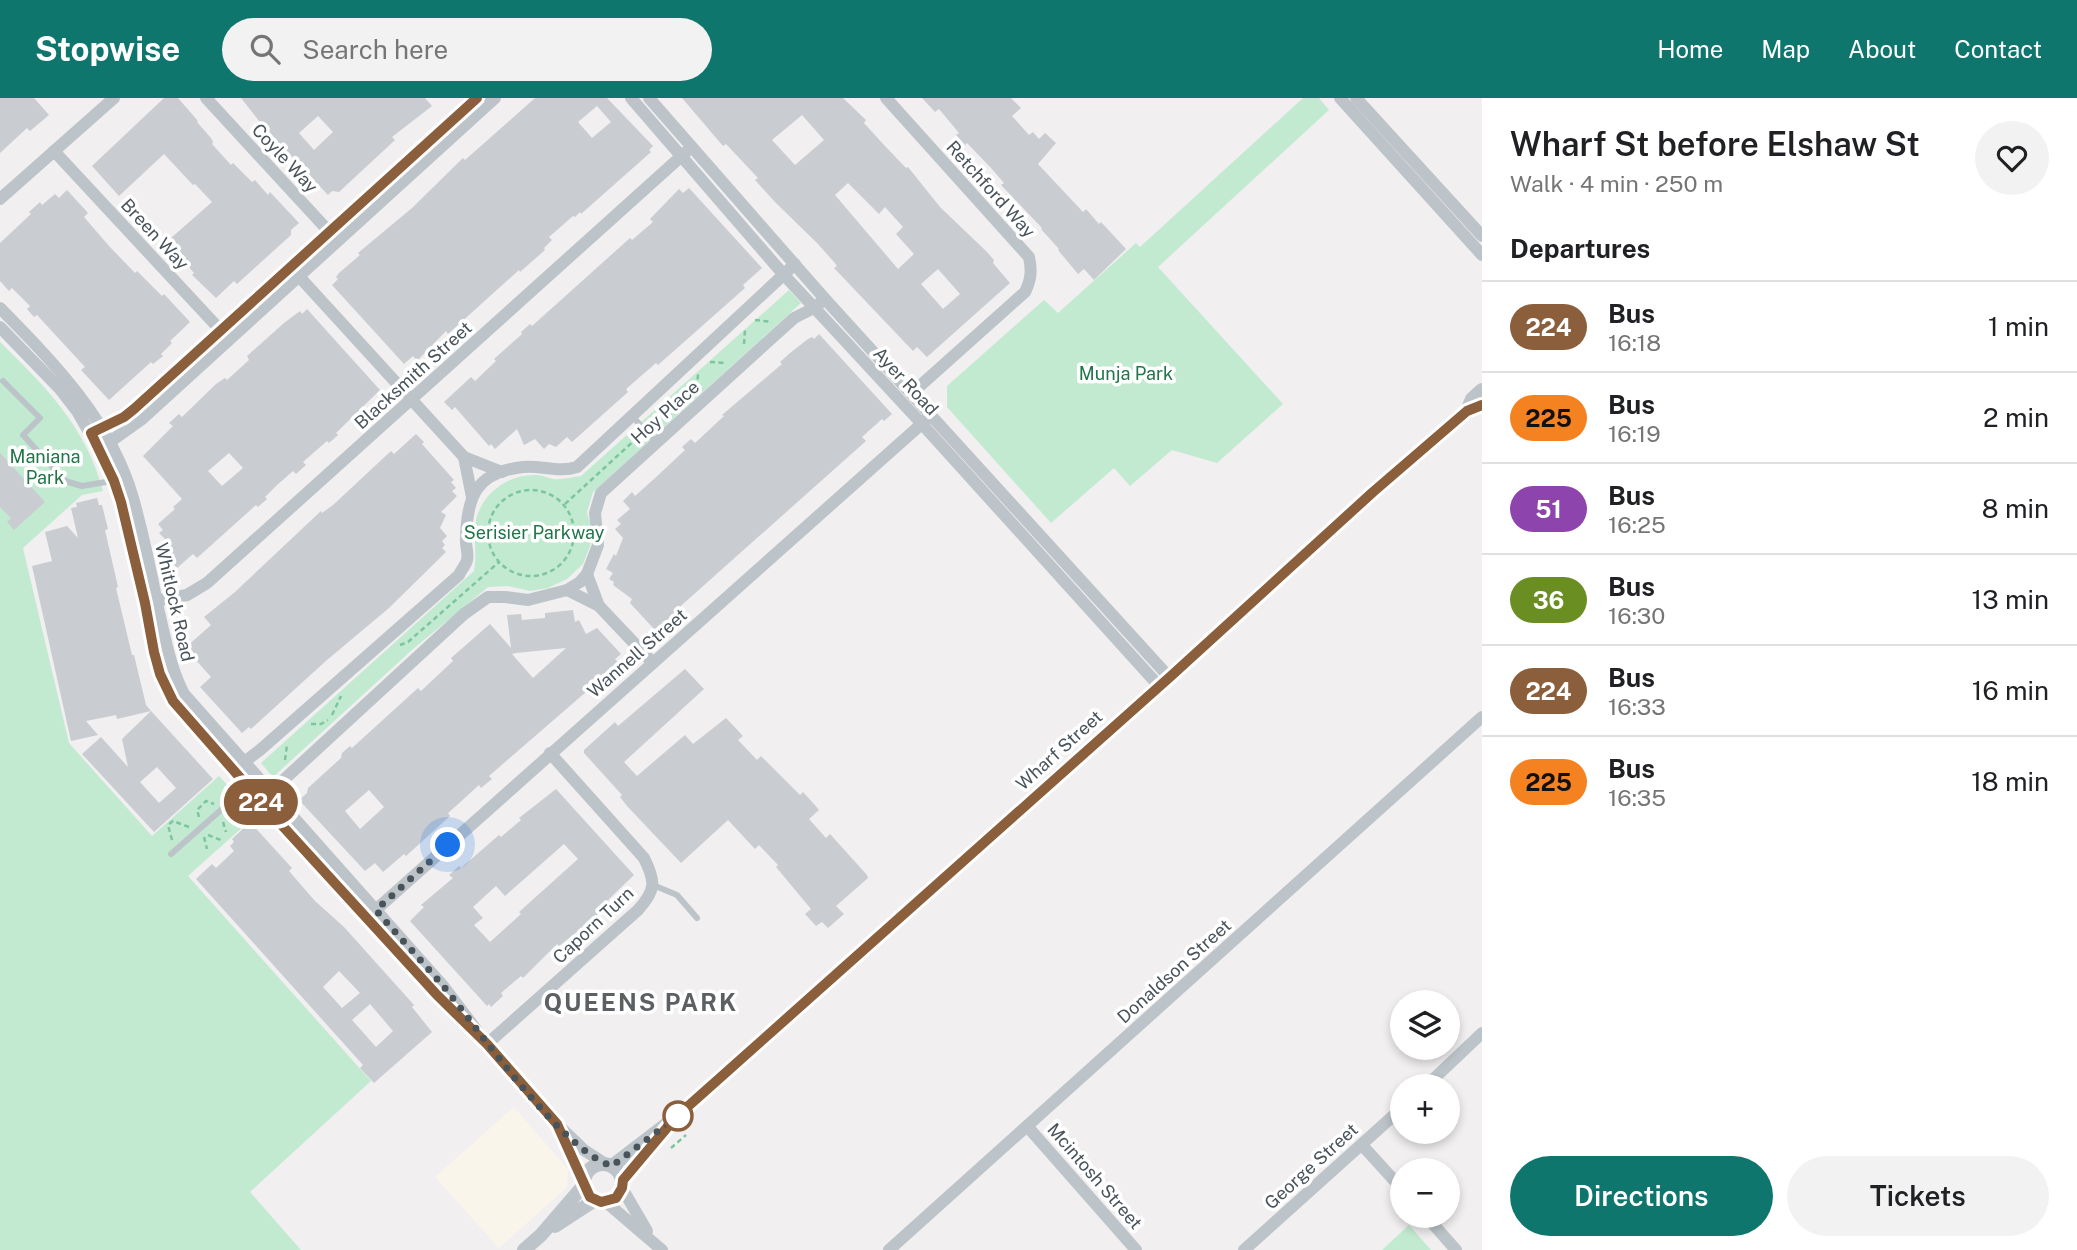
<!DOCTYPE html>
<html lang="en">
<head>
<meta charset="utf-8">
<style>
	body { margin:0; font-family:"Public Sans",sans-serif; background:#f2f2f2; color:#202124; height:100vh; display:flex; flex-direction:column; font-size:26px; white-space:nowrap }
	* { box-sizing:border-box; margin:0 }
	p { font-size:23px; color:#757577 }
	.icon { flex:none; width:38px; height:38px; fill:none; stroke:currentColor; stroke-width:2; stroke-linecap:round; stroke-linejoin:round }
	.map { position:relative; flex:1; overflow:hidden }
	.side { display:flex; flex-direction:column; background:#fff; width:595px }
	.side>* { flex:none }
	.badge { padding:0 14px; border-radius:23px; font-size:24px; line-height:46px }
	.controls { position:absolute; left:1390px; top:892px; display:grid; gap:14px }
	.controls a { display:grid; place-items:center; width:70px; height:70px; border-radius:50%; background:#fff; box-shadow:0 4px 10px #0003; font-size:35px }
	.you { position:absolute; width:35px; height:35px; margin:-18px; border:5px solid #fff; border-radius:50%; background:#1a73e8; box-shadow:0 0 0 10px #1a73e833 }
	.map>.badge { position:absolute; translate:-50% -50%; box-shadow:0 0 0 4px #fff }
	h2 { padding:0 28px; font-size:26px; line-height:63px }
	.round { display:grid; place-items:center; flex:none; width:74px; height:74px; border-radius:37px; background:#f2f2f2 }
	.overview { display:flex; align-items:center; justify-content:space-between; height:119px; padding:0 28px }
	h1 { font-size:33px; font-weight:600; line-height:52px }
	.cta { display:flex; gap:14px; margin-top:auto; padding:14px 28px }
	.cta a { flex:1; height:80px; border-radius:42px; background:#0f766e; color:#fff; font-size:28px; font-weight:600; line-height:80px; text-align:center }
	.cta a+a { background:#f2f2f2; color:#202124 }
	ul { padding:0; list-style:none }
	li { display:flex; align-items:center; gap:21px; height:91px; padding:0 28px; border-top:2px solid #e0e0e0 }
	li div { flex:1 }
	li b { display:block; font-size:26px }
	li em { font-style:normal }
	li .badge { min-width:77px; font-weight:700; text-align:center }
	header { display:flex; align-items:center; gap:42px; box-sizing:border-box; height:98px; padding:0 35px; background:#0f766e; color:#fff }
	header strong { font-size:33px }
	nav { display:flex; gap:38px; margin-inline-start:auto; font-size:24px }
	.search { width:490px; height:63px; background:#f2f2f2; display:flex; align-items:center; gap:18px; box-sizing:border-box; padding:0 24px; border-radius:38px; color:#757577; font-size:26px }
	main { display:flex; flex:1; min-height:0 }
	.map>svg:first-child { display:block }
	.commercial { fill:#faf5ea }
	.green { fill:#c2ead0 }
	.building { fill:#c9ccd1; fill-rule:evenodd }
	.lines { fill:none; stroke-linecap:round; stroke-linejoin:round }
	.path { stroke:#7dc59f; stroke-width:2.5; stroke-dasharray:5 3.5; stroke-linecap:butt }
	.service { stroke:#bcc4ca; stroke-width:6 }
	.minor { stroke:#bcc4ca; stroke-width:12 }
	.tertiary { stroke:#bcc4ca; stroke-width:14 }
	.line-casing { stroke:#fff; stroke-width:16 }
	.line { stroke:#8b5e3c; stroke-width:10 }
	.walk { stroke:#49535a; stroke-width:7; stroke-dasharray:0 12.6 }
	.stop-dot { fill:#fff; stroke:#8b5e3c; stroke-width:3.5 }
	.labels { text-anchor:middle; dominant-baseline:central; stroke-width:7; stroke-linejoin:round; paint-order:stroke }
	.street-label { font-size:18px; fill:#49535a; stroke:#fff }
	.park-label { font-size:18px; fill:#217548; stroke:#fff }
	.district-label { font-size:24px; font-weight:bold; letter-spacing:2px; fill:#5c6063; stroke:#fff }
</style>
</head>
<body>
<header>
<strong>Stopwise</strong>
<div class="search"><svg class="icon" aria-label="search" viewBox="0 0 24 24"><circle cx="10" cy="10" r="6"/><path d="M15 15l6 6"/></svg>Search here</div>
<nav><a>Home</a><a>Map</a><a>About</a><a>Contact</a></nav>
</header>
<main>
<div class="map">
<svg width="1482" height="1152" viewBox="0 0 1482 1152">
	<rect width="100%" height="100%" fill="#f1efef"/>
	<polygon class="commercial" points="514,1009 568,1071 567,1089 499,1150 435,1079"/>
	<g class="green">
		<polygon points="1303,0 1319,0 1329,12 1158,169 1283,306 1217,365 1172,352 1130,388 1114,370 1051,425 947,309 947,288 1044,202 1058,215 1136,145 1140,149"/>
		<path d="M 789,192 L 801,205 L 593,394 L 587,414 L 592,435 L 590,448 L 583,466 L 567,481 L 548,490 L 530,493 L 508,488 L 488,489 L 413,551 L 273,679 L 261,665 L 474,473 C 477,456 474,445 475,429 C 477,399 507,375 537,377 C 542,377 548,380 553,381 C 562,382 572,379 581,378 Z"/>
		<path d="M 0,244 C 46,289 86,329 103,393 L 82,397 L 23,450 L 69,645 L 152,738 L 219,678 L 255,718 L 188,778 L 371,983 L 250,1094 L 301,1152 L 0,1152 Z"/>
		<polygon points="1409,1127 1431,1152 1382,1152"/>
	</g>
	<g class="building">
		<polygon points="0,0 34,0 49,17 30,33 27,30 0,55"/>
		<polygon points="164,0 178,0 198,23 197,24 211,40 213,44 212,46 231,67 233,65 252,84 255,82 268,97 270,94 299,125 291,132 291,137 237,186 234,183 216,200 192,177 194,175 187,167 188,166 169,144 171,140 212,104 195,86 193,87 164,56 119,98 92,68"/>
		<path d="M 241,0 L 425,0 L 432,8 L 392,39 L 395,42 L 339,94 L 332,93 L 328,97 L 263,28 ZM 318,18 L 333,34 L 314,52 L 299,35 Z"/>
		<path d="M 535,0 L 607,0 L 653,48 L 649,52 L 651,54 L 581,116 L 580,114 L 575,119 L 573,118 L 549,139 L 552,142 L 544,150 L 545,152 L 520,174 L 519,172 L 448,236 L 446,233 L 417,263 L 413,258 L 404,266 L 332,187 L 338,181 L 336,179 L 339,175 L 360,157 L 358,155 L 412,110 L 463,60 L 465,62 ZM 597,8 L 611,24 L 592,40 L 578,24 Z"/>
		<path d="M 682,0 L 843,0 L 866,22 L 864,25 L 884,47 L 906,70 L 908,69 L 940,109 L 986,153 L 994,162 L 993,165 L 1010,185 L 927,259 L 917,249 L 913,253 L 834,170 L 837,168 L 834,164 L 817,145 L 775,104 L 755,82 L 758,80 L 726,46 L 723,48 ZM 802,17 L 824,42 L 795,67 L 772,42 ZM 848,85 L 879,116 L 885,109 L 903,129 L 896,136 L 914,156 L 898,171 L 835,97 ZM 938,171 L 960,196 L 943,211 L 921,186 Z"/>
		<polygon points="922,0 1011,0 1021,10 1012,18 1029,37 1033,34 1039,41 1045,35 1056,45 1038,66 1083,114 1086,111 1099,126 1101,124 1126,151 1094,182 1084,171 1078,176 1058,152 1059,151 1041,131 1042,130 1001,87 1004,85 991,70 967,45 965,47 956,37 959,35 939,11 935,14"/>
		<polygon points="689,90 762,170 743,187 745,190 658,267 656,265 626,291 628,294 572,344 567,339 556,349 549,346 544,351 535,341 524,347 517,331 495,351 491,346 489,348 455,309 452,312 444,304 471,279 475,283 496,263 494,261 522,236 521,234 530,226 532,228 630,140 632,142 653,124 650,121 679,91 683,95"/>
		<polygon points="67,92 88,115 84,119 109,148 135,175 137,173 162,198 164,196 190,224 170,243 172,245 161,256 163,258 153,266 151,264 109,302 81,272 85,269 37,217 34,219 27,211 30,208 12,190 9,193 0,183 0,145 31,116 29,114 40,104 42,107 55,96 59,100"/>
		<path d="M 307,211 L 380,292 L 336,335 L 338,337 L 329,345 L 327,343 L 303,364 L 306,367 L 296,376 L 293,373 L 276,388 L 265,399 L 267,401 L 258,409 L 256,407 L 197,460 L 193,456 L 177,470 L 162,454 L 166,450 L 162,446 L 166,442 L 159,435 L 163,432 L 158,426 L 175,411 L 173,409 L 182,401 L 143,358 L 173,328 L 169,325 L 179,316 L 182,319 L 216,286 L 225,280 L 227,282 L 249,262 L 247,258 L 284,225 L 300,213 L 302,216 ZM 229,355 L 243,370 L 222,388 L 208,373 Z"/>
		<polygon points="819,236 892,316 884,323 882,321 862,339 866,343 674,514 676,516 658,533 654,531 630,505 632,501 613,487 614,484 609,481 613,475 606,471 614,456 616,458 623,440 615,431 621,426 617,422 630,411 623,403 632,394 635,398 654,381 685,352 682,349 691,341 695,345 724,318 722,317 782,266 780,264 790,255 808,241 812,239 814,241"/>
		<polygon points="416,336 424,344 422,346 454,382 451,384 456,390 452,393 457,398 441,414 446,417 440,430 447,438 442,443 445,447 442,450 446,454 389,510 327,562 251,631 249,629 242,635 200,589 211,579 185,550 211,527 204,519 235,494 321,413 322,415 333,407 391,353 394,356"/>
		<polygon points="0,355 45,404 14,432 7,424 11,420 0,409"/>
		<polygon points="97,400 99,407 102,407 108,431 105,432 118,489 116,490 132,557 134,557 146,607 151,613 117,621 116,617 86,623 98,637 71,643 32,468 52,463 45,434 67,428 78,440 71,410 77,409 76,405"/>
		<path d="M 573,512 L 575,524 L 579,522 L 586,536 L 597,530 L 621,556 L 615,561 L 618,564 L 616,568 L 489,678 L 492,681 L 481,690 L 479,687 L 456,708 L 448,715 L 450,718 L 406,758 L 404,756 L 383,774 L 375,765 L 365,773 L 299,702 L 307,695 L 308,690 L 341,660 L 342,655 L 350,648 L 352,650 L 418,590 L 421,593 L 453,563 L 451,560 L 490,526 L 511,550 L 507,517 L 521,516 L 522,522 L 545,520 L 545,515 ZM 566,550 L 533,580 L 512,556 L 516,555 ZM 369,692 L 384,709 L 360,731 L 345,713 Z"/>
		<polygon points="685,571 704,591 624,664 637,678 685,637 693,646 726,620 743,638 738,642 757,662 761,658 800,697 803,694 814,706 819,712 809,721 826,740 830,736 867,777 868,780 836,808 844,816 828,830 822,824 816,828 805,816 811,811 776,769 778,767 759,747 755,751 728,722 681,765 627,708 620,699 622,697 584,655 584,652 615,624 618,628"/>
		<path d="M 151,613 L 213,681 L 154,734 L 82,656 L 101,639 L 128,669 L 122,641 ZM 157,669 L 176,690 L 159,705 L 140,684 Z"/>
		<path d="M 556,691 L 634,777 L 608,802 L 612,806 L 559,848 L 557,846 L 523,880 L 521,878 L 501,895 L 503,898 L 491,909 L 489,906 L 487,908 L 410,823 L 424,809 L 421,807 L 453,780 L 449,777 L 459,768 L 461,770 L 499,737 L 501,739 L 521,722 L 519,720 ZM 564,746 L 578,761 L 519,814 L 521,816 L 490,844 L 474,827 L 483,820 L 473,809 L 496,788 L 505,798 Z"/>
		<path d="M 250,724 L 292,770 L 289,773 L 315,803 L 344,829 L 414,907 L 412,909 L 432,934 L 374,985 L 360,970 L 363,967 L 196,781 L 212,766 L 216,770 L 234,753 L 230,748 L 234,744 L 232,741 ZM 339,873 L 360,895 L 342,910 L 323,889 ZM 370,906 L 393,933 L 376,949 L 352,922 Z"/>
	</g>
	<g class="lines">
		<g class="path">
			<polyline points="755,222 772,224"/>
			<polyline points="744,246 745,232"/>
			<polyline points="710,264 725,265"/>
			<polyline points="697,290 698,276"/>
			<polyline points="663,308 677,309"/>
			<polyline points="651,324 662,309"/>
			<circle cx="531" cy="435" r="43"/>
			<polyline points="565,406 638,339"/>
			<polyline points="400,547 408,544 499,464"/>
			<polyline points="332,617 341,598"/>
			<polyline points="311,626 321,626 328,622"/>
			<polyline points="285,662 287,647"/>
			<polyline points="233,714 241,718 247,708"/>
			<polyline points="199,719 197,712 206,703 214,706"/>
			<polyline points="223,724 226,734"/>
			<polyline points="208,737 221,742"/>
			<polyline points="204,739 207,751"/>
			<polyline points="172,742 168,727 173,723 189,729"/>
			<polyline points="671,1050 686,1037"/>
		</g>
		<g class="service">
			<polyline points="3,283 40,320 23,337 65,383 82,388 112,383"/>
			<polyline points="633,319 656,344"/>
			<polyline points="171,756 247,689"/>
			<polyline points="653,787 677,797 697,820"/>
		</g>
		<g class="minor">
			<polyline points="206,0 334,139"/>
			<polyline points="631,0 784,177 922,326 1159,588"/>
			<polyline points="649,0 825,201 1169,579"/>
			<path d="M 886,0 L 1029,159 C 1032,173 1031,182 1025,194 L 912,295"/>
			<polyline points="1340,0 1482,157"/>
			<polyline points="1356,0 1482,138"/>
			<polyline points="54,53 225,237"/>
			<polyline points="0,101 114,0"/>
			<polyline points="295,174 464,359 502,374"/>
			<path d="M 0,210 C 55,266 111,323 133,400 C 143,436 151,473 158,510 C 165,539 170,569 184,596 L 444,889 L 487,946 L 557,1026 L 584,1052 L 604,1065"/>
			<polyline points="0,229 60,291 77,313 99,351 122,404 145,505 154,554 160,576 173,603 260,703 457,916"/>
			<polyline points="98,332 134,311 477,0"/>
			<polyline points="104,348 142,321 495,0"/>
			<polyline points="464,359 472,399"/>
			<polyline points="587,476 599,508"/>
			<polyline points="567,492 599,508 653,565"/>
			<polyline points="149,504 187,497 207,485 686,54"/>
			<path d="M 239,668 L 260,652 L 459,477 C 461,472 466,467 467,462 C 469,456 465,447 466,440 C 467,397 477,374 523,369 C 541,367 559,375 577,369 L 795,166"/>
			<polyline points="265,699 464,516 488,499 505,499 528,502 567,492 580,484 587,476 598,447 595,415 601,395 794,220 814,210 825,201"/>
			<polyline points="370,817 926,322"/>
			<path d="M 487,946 L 638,812 C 656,792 656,784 644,760 L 550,655"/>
			<polyline points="1425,989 1482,935"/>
			<polyline points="1027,1028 1136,1152"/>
			<polyline points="560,1033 584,1082"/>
			<polyline points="1362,1047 1402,1091"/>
			<polyline points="622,1090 647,1133"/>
			<polyline points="606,1104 662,1152"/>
			<polyline points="1426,1118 1456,1152"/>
			<polyline points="889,1152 1482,619"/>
			<polyline points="1244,1152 1402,1010"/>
		</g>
		<g class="tertiary">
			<polyline points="1467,313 1472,301 1482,292"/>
			<circle cx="603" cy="1085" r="19"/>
			<polyline points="612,1068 676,1019 1171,577 1373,394 1467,313 1482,307"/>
			<polyline points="623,1082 661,1038"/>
			<polyline points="555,1128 595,1102"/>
			<polyline points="524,1152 541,1137 584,1087"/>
		</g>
	</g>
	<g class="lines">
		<defs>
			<polyline id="line" points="477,0 134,311 124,319 91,335 114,383 121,404 145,505 154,554 160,576 173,603 278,723 437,897 487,946 557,1026 590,1099 601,1104 616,1100 622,1090 623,1082 676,1019 1171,578 1373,394 1467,313 1482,307"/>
		</defs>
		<use href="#line" class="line-casing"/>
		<use href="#line" class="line"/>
		<path class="walk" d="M 448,747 L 376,812 C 398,838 422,863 444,889 C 479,932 562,1053 612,1068 L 678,1018"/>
	</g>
	<circle class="stop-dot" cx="678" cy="1018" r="14"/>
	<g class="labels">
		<g class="street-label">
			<text transform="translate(285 60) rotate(47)">Coyle Way</text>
			<text transform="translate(991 91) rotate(48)">Retchford Way</text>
			<text transform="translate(155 136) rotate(47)">Breen Way</text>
			<text transform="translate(413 277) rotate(-42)">Blacksmith Street</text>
			<text transform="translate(906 283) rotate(47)">Ayer Road</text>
			<text transform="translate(665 314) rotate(-42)">Hoy Place</text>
			<text transform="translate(175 504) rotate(77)">Whitlock Road</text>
			<text transform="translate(637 555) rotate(-41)">Wannell Street</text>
			<text transform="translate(1059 652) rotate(-42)">Wharf Street</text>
			<text transform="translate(593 827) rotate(-43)">Caporn Turn</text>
			<text transform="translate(1174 873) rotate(-42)">Donaldson Street</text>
			<text transform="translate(1311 1068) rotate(-42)">George Street</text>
			<text transform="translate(1095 1078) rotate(49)">Mcintosh Street</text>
		</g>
		<g class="park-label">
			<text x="1126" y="275">Munja Park</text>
			<text x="45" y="358">Maniana<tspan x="45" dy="21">Park</tspan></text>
			<text x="534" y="434">Serisier Parkway</text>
		</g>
		<g class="district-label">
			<text x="641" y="904">QUEENS PARK</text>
		</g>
	</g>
</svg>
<div class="controls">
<a><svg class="icon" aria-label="layers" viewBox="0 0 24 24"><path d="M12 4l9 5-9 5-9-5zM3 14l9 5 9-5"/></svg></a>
<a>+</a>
<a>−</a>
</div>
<div class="you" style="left:448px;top:747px"></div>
<b class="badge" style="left:261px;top:704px;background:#8b5e3c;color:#fff">224</b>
</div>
<section class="side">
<div class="overview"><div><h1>Wharf St before Elshaw St</h1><p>Walk · 4 min · 250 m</p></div><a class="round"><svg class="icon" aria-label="heart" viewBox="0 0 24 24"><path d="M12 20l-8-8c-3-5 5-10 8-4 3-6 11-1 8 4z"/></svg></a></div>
<h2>Departures</h2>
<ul>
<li><span class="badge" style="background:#8b5e3c;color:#fff">224</span><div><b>Bus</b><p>16:18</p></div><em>1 min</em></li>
<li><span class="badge" style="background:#f58220;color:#111">225</span><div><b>Bus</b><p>16:19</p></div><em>2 min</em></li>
<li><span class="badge" style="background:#8e44ad;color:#fff">51</span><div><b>Bus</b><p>16:25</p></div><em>8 min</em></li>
<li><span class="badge" style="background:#6b8e23;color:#fff">36</span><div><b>Bus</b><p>16:30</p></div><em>13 min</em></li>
<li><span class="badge" style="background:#8b5e3c;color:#fff">224</span><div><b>Bus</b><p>16:33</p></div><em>16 min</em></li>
<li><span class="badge" style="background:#f58220;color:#111">225</span><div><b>Bus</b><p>16:35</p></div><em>18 min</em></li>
</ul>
<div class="cta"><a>Directions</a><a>Tickets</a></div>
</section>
</main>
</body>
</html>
